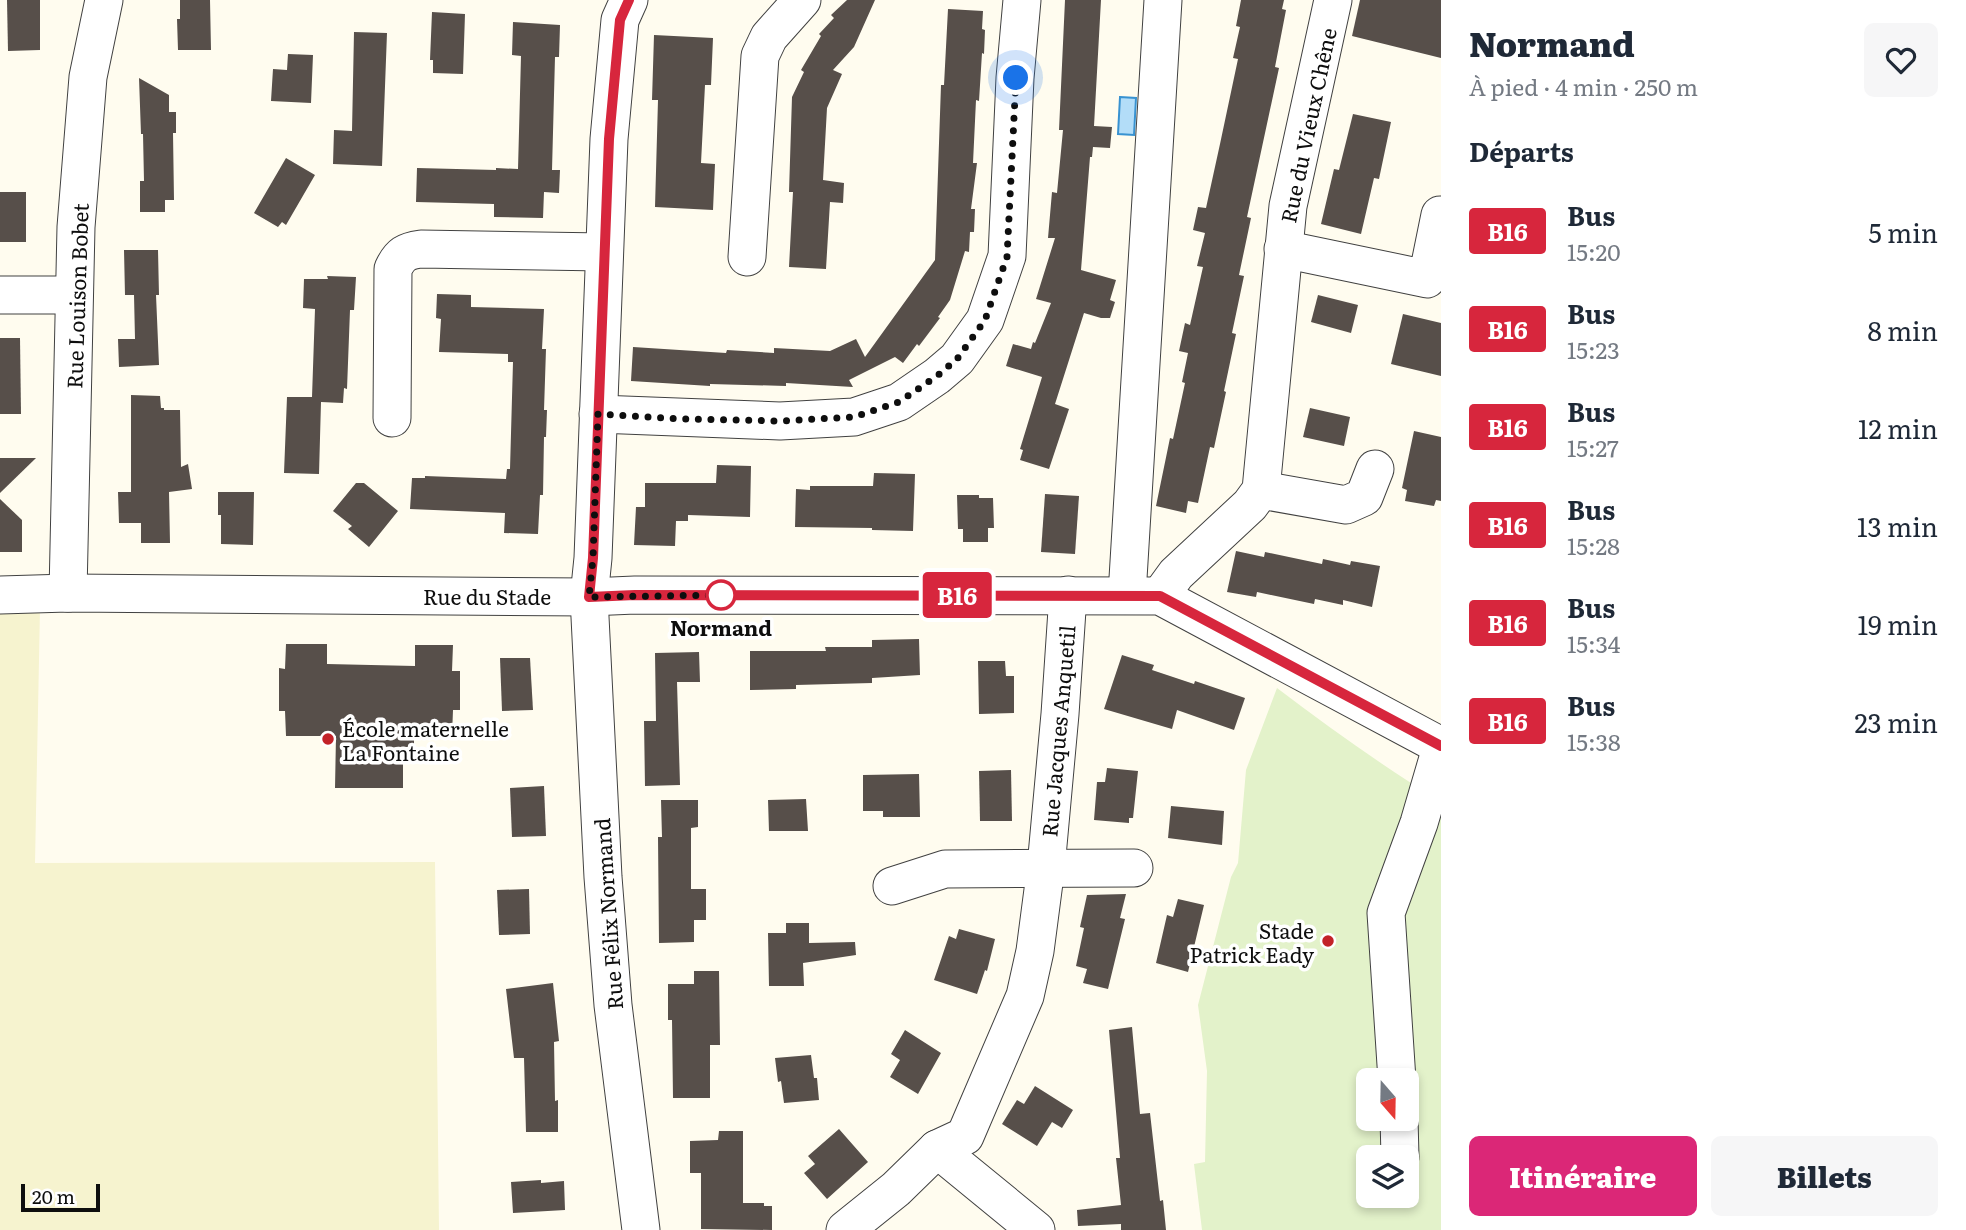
<!DOCTYPE html>
<html lang="fr">
<head>
<meta charset="utf-8">
<style>
	body { margin:0; font-family:Literata,serif; background:#f6f6f7; color:#1f2937; height:100vh; display:flex; flex-direction:column; font-size:26px; white-space:nowrap }
	* { box-sizing:border-box; margin:0 }
	p { font-size:23px; color:#747a83 }
	.icon { flex:none; width:38px; height:38px; fill:none; stroke:currentColor; stroke-width:2; stroke-linecap:round; stroke-linejoin:round }
	.map { position:relative; flex:1; overflow:hidden }
	.sheet { display:flex; flex-direction:column; background:#fff; width:525px }
	.sheet>* { flex:none }
	.badge { padding:0 14px; border-radius:5px; font-size:24px; line-height:46px }
	.needle { width:46px; rotate:160deg }
	.tools { position:absolute; left:1356px; top:1068px; display:grid; gap:14px }
	.tools a { display:grid; place-items:center; width:63px; height:63px; border-radius:10px; background:#fff; box-shadow:0 4px 10px #0003; font-size:35px }
	.scale { position:absolute; left:21px; bottom:18px; width:79px; box-sizing:border-box; padding-left:7px; border:4px solid #0e0e0e; border-top:0; font-size:19px; line-height:24px; white-space:nowrap; color:#0e0e0e; -webkit-text-stroke:5px #fff; paint-order:stroke }
	.you { position:absolute; width:35px; height:35px; margin:-18px; border:5px solid #fff; border-radius:50%; background:#1a73e8; box-shadow:0 0 0 10px #1a73e833 }
	.map>.badge { position:absolute; translate:-50% -50%; box-shadow:0 0 0 4px #fff }
	h2 { padding:0 28px; font-size:26px; line-height:63px }
	.round { display:grid; place-items:center; flex:none; width:74px; height:74px; border-radius:10px; background:#f6f6f7 }
	.head { display:flex; align-items:center; justify-content:space-between; height:119px; padding:0 28px }
	h1 { font-size:33px; font-weight:800; line-height:52px }
	.button { display:flex; gap:14px; margin-top:auto; padding:14px 28px }
	.button a { flex:1; height:80px; border-radius:10px; background:#db2777; color:#fff; font-size:28px; font-weight:800; line-height:80px; text-align:center }
	.button a+a { background:#f6f6f7; color:#1f2937 }
	ul { padding:0; list-style:none }
	li { display:flex; align-items:center; gap:21px; height:98px; padding:0 28px }
	li div { flex:1 }
	li b { display:block; font-size:26px }
	li em { font-style:normal }
	li .badge { min-width:77px; font-weight:700; text-align:center }
	main { display:flex; flex:1; min-height:0 }
	.map>svg:first-child { display:block }
	.farmland { fill:#f6f3cf }
	.pitch { fill:#e3f2ca; fill-rule:evenodd }
	.water { fill:#b3ddf8; stroke:#3892d1; stroke-width:2 }
	.building { fill:#574f4a }
	.lines { fill:none; stroke-linecap:round; stroke-linejoin:round }
	.minor-casing { stroke:#414141; stroke-width:39 }
	.minor { stroke:#fff; stroke-width:37 }
	.line-casing { stroke:#fff; stroke-width:16 }
	.line { stroke:#d7263d; stroke-width:10 }
	.walk { stroke:#0e0e0e; stroke-width:7; stroke-dasharray:0 12.6 }
	.stop-dot { fill:#fff; stroke:#d7263d; stroke-width:3.5 }
	.poi-dot { fill:#c32228; stroke:#fff; stroke-width:2.5 }
	.labels { text-anchor:middle; dominant-baseline:central; stroke-width:7; stroke-linejoin:round; paint-order:stroke }
	.street-label { font-size:21px; fill:#0e0e0e; stroke:#fff }
	.stop-label { font-size:21px; font-weight:bold; fill:#0e0e0e; stroke:#fff }
	.poi-label { font-size:21px; fill:#0e0e0e; stroke:#fff; text-anchor:start }
</style>
</head>
<body>
<main>
<div class="map">
<svg width="1441" height="1230" viewBox="0 0 1441 1230">
	<rect width="100%" height="100%" fill="#fffcef"/>
	<polygon class="farmland" points="0,609 40,609 35,863 435,862 439,1230 0,1230"/>
	<path class="pitch" d="M 1277,688 C 1330,728 1384,767 1441,802 L 1441,1230 L 1202,1230 L 1194,1164 L 1205,1162 L 1207,1071 L 1198,1005 L 1231,877 L 1238,863 L 1246,770 ZM 1368,1080 L 1407,1080 L 1407,1118 L 1368,1118 ZM 1368,1157 L 1407,1157 L 1407,1195 L 1368,1195 Z"/>
	<polygon class="water" points="1120,97 1136,98 1134,135 1118,134"/>
	<g class="building">
		<polygon points="7,0 40,0 40,50 8,51"/>
		<polygon points="180,0 210,0 211,50 178,50 177,19 180,19"/>
		<polygon points="847,0 875,0 854,47 833,70 842,74 827,108 823,180 844,183 843,203 830,202 826,269 789,267 793,192 789,192 792,97 804,72 801,70 821,36 819,34 834,18 831,15"/>
		<polygon points="1065,0 1101,0 1094,126 1112,127 1110,148 1093,147 1092,157 1090,157 1081,270 1116,280 1110,300 1115,302 1110,318 1101,318 1084,313 1055,404 1069,409 1049,469 1020,460 1023,450 1020,449 1042,377 1006,366 1013,344 1031,349 1033,342 1035,343 1051,303 1036,299 1055,238 1048,238 1052,192 1057,193 1063,130 1059,130"/>
		<polygon points="1241,0 1284,0 1282,9 1286,10 1275,67 1279,68 1247,217 1251,218 1239,275 1244,276 1232,333 1236,334 1224,391 1226,392 1214,448 1210,447 1198,503 1188,501 1186,513 1156,506 1170,438 1173,439 1185,383 1182,382 1188,353 1179,351 1185,323 1190,325 1203,267 1197,266 1205,233 1193,230 1198,207 1206,208 1220,144 1238,59 1233,58 1240,27 1236,26"/>
		<polygon points="1360,0 1441,0 1441,58 1352,36"/>
		<polygon points="948,9 983,11 982,29 985,30 984,54 982,53 979,101 976,100 973,163 977,163 971,209 975,209 974,232 970,232 969,252 965,251 950,300 938,317 940,318 919,346 917,344 903,363 895,357 849,380 853,387 786,383 786,386 710,384 710,386 631,381 633,347 726,353 727,350 774,353 774,348 830,351 856,339 865,357 935,260 941,85 944,85"/>
		<polygon points="432,12 465,14 463,74 433,73 433,60 430,60"/>
		<polygon points="513,22 560,25 559,57 555,57 552,170 560,170 559,193 544,192 543,218 494,217 494,204 416,202 417,168 496,170 496,168 518,169 521,56 512,55"/>
		<polygon points="354,32 387,33 382,166 333,164 334,130 352,131"/>
		<polygon points="654,35 713,38 711,85 705,85 701,163 715,164 713,210 655,207 658,100 652,100"/>
		<polygon points="288,54 313,55 311,103 271,101 273,69 287,70"/>
		<polygon points="139,78 169,95 169,112 176,112 176,133 173,133 174,200 165,200 165,212 140,212 140,181 144,181 143,134 141,134"/>
		<polygon points="1353,114 1391,122 1379,179 1374,178 1361,234 1321,224 1334,169 1339,170"/>
		<polygon points="286,158 315,175 286,225 282,222 278,227 254,213"/>
		<rect x="0" y="192" width="26" height="50"/>
		<polygon points="124,250 158,250 159,295 156,295 159,365 119,367 118,339 135,339 134,295 125,295"/>
		<polygon points="327,276 356,277 354,310 350,310 347,389 344,388 343,403 321,402 319,474 284,473 287,397 312,397 315,309 303,308 304,279 328,279"/>
		<polygon points="437,294 471,295 471,307 544,309 542,349 546,349 544,410 547,410 546,437 544,437 543,495 540,495 538,534 504,533 505,513 410,509 412,478 425,478 425,476 506,479 507,469 510,469 513,362 508,362 508,354 439,352 441,319 436,318"/>
		<polygon points="1318,295 1358,305 1351,333 1311,322"/>
		<polygon points="1403,314 1441,323 1441,376 1391,364"/>
		<polygon points="0,338 20,338 21,414 0,414"/>
		<polygon points="131,395 160,396 161,408 164,408 164,410 180,410 181,467 188,464 192,489 169,492 170,543 141,543 141,523 119,523 118,492 131,492"/>
		<polygon points="1310,408 1350,417 1344,446 1303,437"/>
		<polygon points="1414,431 1441,437 1441,501 1436,500 1434,506 1405,501 1407,490 1402,488"/>
		<polygon points="0,458 36,458 0,493"/>
		<polygon points="717,465 751,466 750,517 688,515 688,521 676,521 675,546 634,545 636,507 645,507 645,483 716,483"/>
		<polygon points="874,473 915,474 913,531 872,530 872,528 795,527 796,489 810,490 810,486 873,486"/>
		<polygon points="356,483 364,483 398,511 369,547 348,529 352,526 333,511"/>
		<polygon points="218,492 254,492 253,545 221,544 221,515 218,515"/>
		<polygon points="1045,494 1079,496 1075,554 1041,552"/>
		<polygon points="957,495 979,495 979,498 993,498 994,528 988,528 988,542 963,542 963,529 958,529"/>
		<polygon points="0,499 22,520 22,552 0,552"/>
		<polygon points="1236,551 1264,557 1265,552 1322,564 1323,559 1350,565 1351,561 1380,566 1372,607 1343,600 1343,605 1315,599 1314,604 1257,592 1256,597 1227,592"/>
		<polygon points="919,639 920,675 872,678 872,683 796,685 796,689 750,690 750,651 826,651 825,647 872,647 872,640"/>
		<polygon points="286,644 327,644 327,664 415,666 415,645 453,645 452,671 460,671 460,710 453,710 452,736 414,735 414,747 403,747 403,788 335,788 336,736 286,736 285,711 279,711 279,668 285,669"/>
		<polygon points="699,652 700,682 677,682 680,785 645,786 644,721 656,721 655,653"/>
		<polygon points="1122,655 1154,665 1152,670 1194,684 1195,681 1245,698 1234,730 1177,710 1172,729 1104,709"/>
		<polygon points="500,658 530,658 533,710 502,711"/>
		<polygon points="978,661 1005,661 1006,676 1014,676 1014,713 979,714"/>
		<polygon points="1107,768 1138,771 1133,818 1129,818 1129,823 1094,820 1097,782 1105,782"/>
		<polygon points="1011,770 1012,821 980,821 979,771"/>
		<polygon points="919,774 920,817 883,817 883,811 863,811 863,775"/>
		<polygon points="544,786 546,836 512,837 510,788"/>
		<polygon points="806,799 808,831 769,831 768,800"/>
		<polygon points="661,800 698,800 698,827 691,828 691,889 706,889 706,920 694,920 694,942 659,943 658,837 662,837"/>
		<polygon points="1171,806 1224,811 1222,845 1168,838"/>
		<polygon points="529,889 530,934 499,935 497,890"/>
		<polygon points="1126,894 1120,918 1125,919 1108,989 1083,983 1087,969 1076,966 1084,928 1080,927 1087,895"/>
		<polygon points="1178,899 1204,905 1188,972 1156,963 1167,915 1173,917"/>
		<polygon points="786,923 809,923 809,943 855,942 856,955 803,963 804,986 769,986 768,933 786,933"/>
		<polygon points="959,929 995,939 987,971 985,970 977,994 934,980 949,936 956,939"/>
		<polygon points="694,971 719,971 720,1045 710,1045 710,1098 673,1098 672,1020 668,1020 668,984 694,984"/>
		<polygon points="553,983 559,1041 554,1042 555,1101 558,1100 558,1132 526,1132 524,1058 514,1058 506,989"/>
		<polygon points="1132,1027 1140,1114 1150,1113 1160,1201 1163,1200 1166,1230 1121,1230 1121,1224 1078,1226 1077,1210 1121,1205 1116,1158 1120,1158 1109,1030"/>
		<polygon points="905,1030 941,1053 918,1094 890,1077 900,1060 891,1054"/>
		<polygon points="811,1055 814,1078 817,1078 819,1100 784,1103 781,1081 778,1082 775,1058"/>
		<polygon points="1035,1086 1073,1110 1062,1128 1052,1122 1037,1146 1002,1124 1017,1100 1024,1104"/>
		<polygon points="839,1129 868,1162 827,1199 804,1173 815,1164 808,1156"/>
		<polygon points="719,1131 743,1131 743,1203 764,1203 764,1206 772,1206 772,1230 701,1229 701,1173 690,1173 690,1141 718,1140"/>
		<polygon points="541,1180 541,1183 564,1181 565,1210 513,1213 511,1182"/>
	</g>
	<g class="lines">
		<defs>
			<g id="minor">
				<polyline points="629,0 620,20 609,139 593,558 589,597 603,877 613,1005 641,1230"/>
				<polyline points="1283,249 1427,279 1440,215"/>
				<polyline points="747,257 760,56 769,37 802,0"/>
				<polyline points="0,295 74,295"/>
				<polyline points="598,414 780,421 854,417 899,402 937,376 957,359 985,320 1007,256 1015,78 1022,0"/>
				<path d="M 392,418 L 393,269 C 400,254 406,251 421,249 L 604,252"/>
				<polyline points="1261,490 1346,505 1364,497 1375,469"/>
				<polyline points="68,593 76,227 88,77 104,0"/>
				<polyline points="0,595 68,593 589,597 635,595 1160,596 1441,746"/>
				<polyline points="1127,595 1163,0"/>
				<polyline points="1160,596 1176,574 1250,505 1261,490 1288,206 1333,0"/>
				<polyline points="892,886 945,869 1134,868"/>
				<polyline points="1397,1080 1386,913 1419,823 1441,748"/>
				<polyline points="1399,1118 1400,1157"/>
				<polyline points="937,1149 1036,1230"/>
				<polyline points="845,1230 896,1189 937,1149 965,1136 1025,996 1035,951 1046,867 1060,714 1068,595"/>
			</g>
		</defs>
		<use href="#minor" class="minor-casing"/>
		<use href="#minor" class="minor"/>
	</g>
	<g class="lines">
		<defs>
			<polyline id="line" points="629,0 620,20 609,139 593,558 589,597 635,595 1160,596 1441,746"/>
		</defs>
		<use href="#line" class="line-casing"/>
		<use href="#line" class="line"/>
		<polyline class="walk" points="721,595 589,597 593,558 598,414 681,419 780,421 854,417 899,402 937,376 957,359 985,320 1007,257 1016,78"/>
	</g>
	<circle class="stop-dot" cx="721" cy="595" r="14"/>
	<g class="poi-dot">
		<circle cx="328" cy="739" r="7"/>
		<circle cx="1328" cy="941" r="7"/>
	</g>
	<g class="labels">
		<g class="street-label">
			<text transform="translate(1307 125) rotate(-78)">Rue du Vieux Chêne</text>
			<text transform="translate(76 296) rotate(-88)">Rue Louison Bobet</text>
			<text x="487" y="595">Rue du Stade</text>
			<text transform="translate(1057 731) rotate(-85)">Rue Jacques Anquetil</text>
			<text transform="translate(607 914) rotate(-94)">Rue Félix Normand</text>
		</g>
		<g class="stop-label">
			<text x="721" y="626">Normand</text>
		</g>
		<g class="poi-label">
			<text x="342" y="727">École maternelle<tspan x="342" dy="24">La Fontaine</tspan></text>
			<text x="1314" y="929" text-anchor="end">Stade<tspan x="1314" dy="24">Patrick Eady</tspan></text>
		</g>
	</g>
</svg>
<div class="tools">
<a><svg class="needle" viewBox="-14 -14 28 28"><path d="M0-13l5 13h-10z" fill="#e53935"/><path d="M0 13l5-13h-10z" fill="#747a83"/></svg></a>
<a><svg class="icon" aria-label="layers" viewBox="0 0 24 24"><path d="M12 4l9 5-9 5-9-5zM3 14l9 5 9-5"/></svg></a>
</div>
<div class="scale">20 m</div>
<div class="you" style="left:1016px;top:78px"></div>
<b class="badge" style="left:957px;top:595px;background:#d7263d;color:#fff">B16</b>
</div>
<section class="sheet">
<div class="head"><div><h1>Normand</h1><p>À pied · 4 min · 250 m</p></div><a class="round"><svg class="icon" aria-label="heart" viewBox="0 0 24 24"><path d="M12 20l-8-8c-3-5 5-10 8-4 3-6 11-1 8 4z"/></svg></a></div>
<h2>Départs</h2>
<ul>
<li><span class="badge" style="background:#d7263d;color:#fff">B16</span><div><b>Bus</b><p>15:20</p></div><em>5 min</em></li>
<li><span class="badge" style="background:#d7263d;color:#fff">B16</span><div><b>Bus</b><p>15:23</p></div><em>8 min</em></li>
<li><span class="badge" style="background:#d7263d;color:#fff">B16</span><div><b>Bus</b><p>15:27</p></div><em>12 min</em></li>
<li><span class="badge" style="background:#d7263d;color:#fff">B16</span><div><b>Bus</b><p>15:28</p></div><em>13 min</em></li>
<li><span class="badge" style="background:#d7263d;color:#fff">B16</span><div><b>Bus</b><p>15:34</p></div><em>19 min</em></li>
<li><span class="badge" style="background:#d7263d;color:#fff">B16</span><div><b>Bus</b><p>15:38</p></div><em>23 min</em></li>
</ul>
<div class="button"><a>Itinéraire</a><a>Billets</a></div>
</section>
</main>
</body>
</html>
